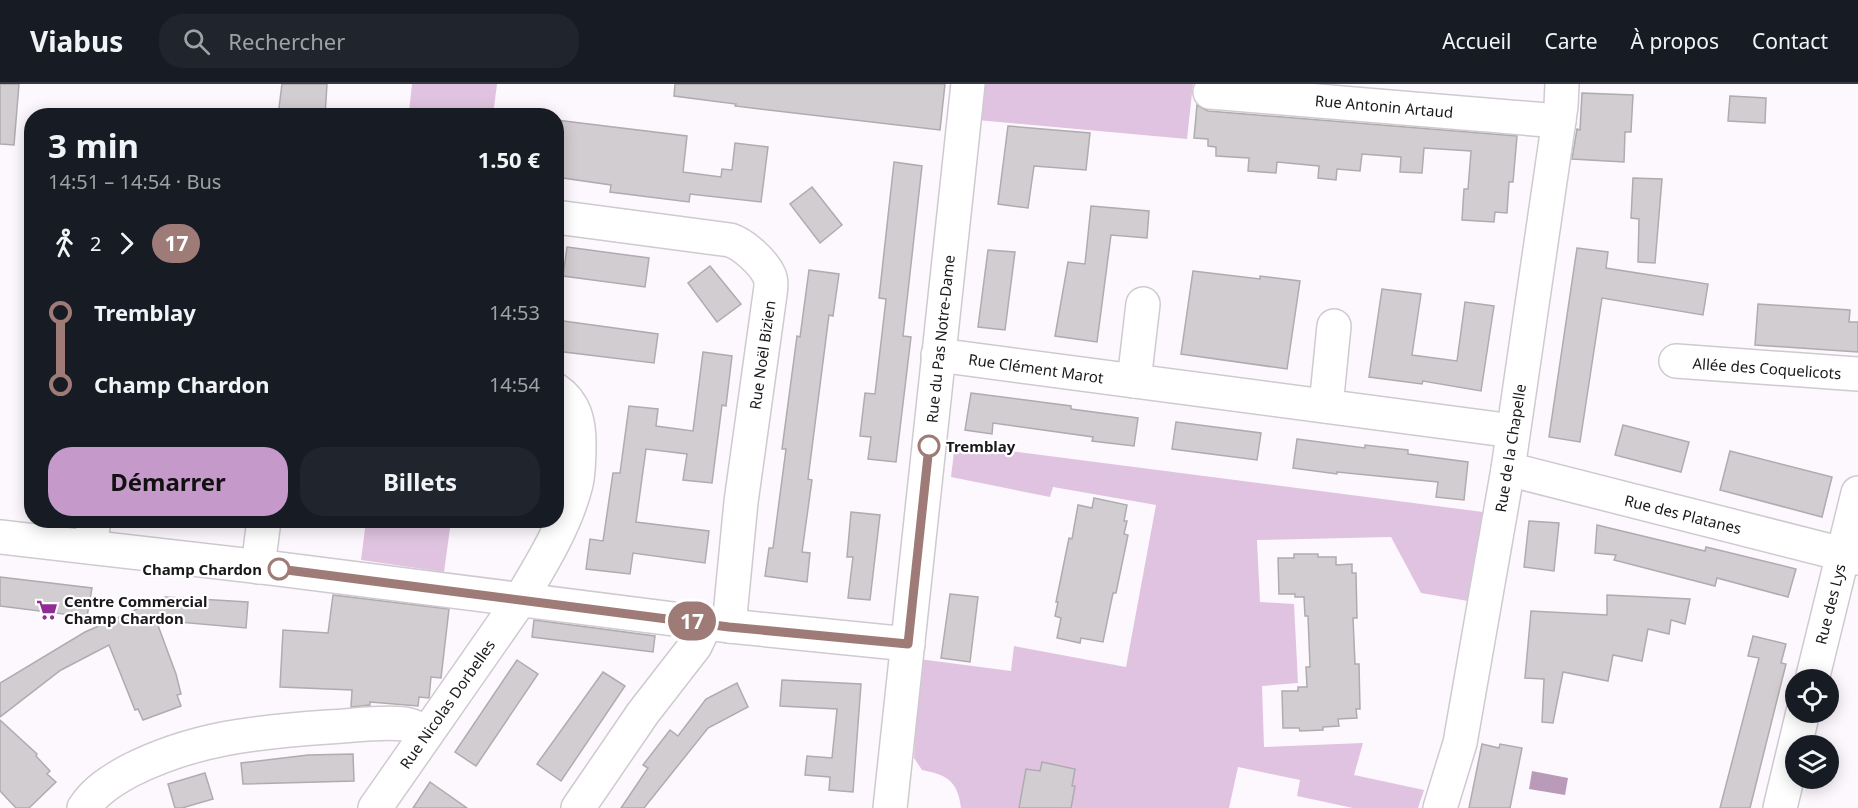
<!DOCTYPE html>
<html lang="fr">
<head>
<meta charset="utf-8">
<style>
	body { margin:0; font-family:"Noto Sans",sans-serif; background:#20242c; color:#f1f3f6; height:100vh; display:flex; flex-direction:column; font-size:22px; white-space:nowrap }
	* { box-sizing:border-box; margin:0 }
	p { font-size:20px; color:#9ea1a6 }
	.icon { flex:none; width:33px; height:33px; fill:none; stroke:currentColor; stroke-width:2; stroke-linecap:round; stroke-linejoin:round }
	.map { position:relative; flex:1; overflow:hidden }
	.drawer { position:absolute; left:24px; top:24px; width:540px; height:420px; display:flex; flex-direction:column; background:#171b24; border-radius:24px; box-shadow:0 3px 15px #0003 }
	.drawer>* { flex:none }
	.badge { padding:0 12px; border-radius:20px; font-size:21px; line-height:39px }
	.tools { position:absolute; left:1785px; top:585px; display:grid; gap:12px }
	.tools a { display:grid; place-items:center; width:54px; height:54px; border-radius:50%; background:#171b24; box-shadow:0 3px 15px #0003; font-size:30px }
	.map>.badge { position:absolute; translate:-50% -50%; box-shadow:0 0 0 3px #fff }
	.legs { display:flex; align-items:center; gap:9px; height:66px; padding:0 24px; font-size:20px }
	.legs p { margin-inline-start:auto }
	.summary { display:flex; align-items:center; justify-content:space-between; height:102px; padding:0 24px }
	h1 { font-size:33px; font-weight:700; line-height:45px }
	.primary-button { display:flex; gap:12px; margin-top:auto; padding:12px 24px }
	.primary-button a { flex:1; height:69px; border-radius:24px; background:#c59aca; color:#111; font-size:24px; font-weight:700; line-height:69px; text-align:center }
	.primary-button a+a { background:#20242c; color:#f1f3f6 }
	ul { padding:0 24px; list-style:none }
	li { display:flex; align-items:center; gap:21px; height:72px; font-size:22px }
	li i { display:grid; place-items:center; width:9px; height:100%; margin:0 8px; background:currentColor }
	li i::after { content:''; width:15px; height:15px; margin:-8px; border:4px solid; border-radius:50%; background:#171b24 }
	li p { margin-inline-start:auto }
	li:first-child i { background:linear-gradient(#0000 50%,currentColor 0) }
	li:last-child i { background:linear-gradient(currentColor 50%,#0000 0) }
	header { display:flex; align-items:center; gap:36px; box-sizing:border-box; height:84px; padding:0 30px; background:#171b24; border-bottom:2px solid #363941 }
	header strong { font-size:28px }
	nav { display:flex; gap:33px; margin-inline-start:auto; font-size:21px }
	.search { width:420px; height:54px; background:#20242c; display:flex; align-items:center; gap:15px; box-sizing:border-box; padding:0 21px; border-radius:24px; color:#9ea1a6; font-size:22px }
	.map>svg:first-child { display:block }
	.green { fill:#e0c3e0 }
	.water { fill:#b99ab9 }
	.building { fill:#d1cdd1; stroke:#afabaf; stroke-width:1.5 }
	.lines { fill:none; stroke-linecap:round; stroke-linejoin:round }
	.minor-casing { stroke:#cfcacf; stroke-width:36 }
	.minor { stroke:#fff; stroke-width:33 }
	.line-1-casing { stroke:#fff; stroke-width:14 }
	.line-1 { stroke:#9f7b77; stroke-width:9 }
	.stop-1-dot { fill:#fff; stroke:#9f7b77; stroke-width:3 }
	.labels { text-anchor:middle; dominant-baseline:central; stroke-width:4.5; stroke-linejoin:round; paint-order:stroke }
	.street-label { font-size:15px; fill:#1a181a; stroke:#fff }
	.stop-label { font-size:15px; font-weight:bold; fill:#1a181a; stroke:#fff; text-anchor:start }
	.poi-label { font-size:15px; font-weight:bold; fill:#1a181a; stroke:#fff; text-anchor:start }
</style>
</head>
<body>
<header>
<strong>Viabus</strong>
<div class="search"><svg class="icon" aria-label="search" viewBox="0 0 24 24"><circle cx="10" cy="10" r="6"/><path d="M15 15l6 6"/></svg>Rechercher</div>
<nav><a>Accueil</a><a>Carte</a><a>À propos</a><a>Contact</a></nav>
</header>
<div class="map">
<svg width="1858" height="724" viewBox="0 0 1858 724">
	<rect width="100%" height="100%" fill="#fdf8fd"/>
	<g class="green">
		<polygon points="412,0 497,0 493,31 435,32 409,28"/>
		<polygon points="979,0 1193,0 1187,55 977,36"/>
		<path d="M 955,360 L 1483,428 L 1468,517 L 1421,509 L 1391,453 L 1257,456 L 1260,518 L 1294,520 L 1298,599 L 1262,602 L 1264,663 L 1363,659 L 1354,691 L 1424,706 L 1418,724 L 1353,724 L 1297,712 L 1300,696 L 1238,683 L 1229,724 L 961,724 C 958,697 947,691 922,686 L 914,674 L 919,575 L 1011,587 L 1014,562 L 1126,583 L 1156,421 L 1053,403 L 1050,413 L 951,393 Z"/>
		<polygon points="366,437 451,437 444,488 361,476"/>
	</g>
	<polygon class="water" points="1532,687 1568,694 1565,711 1529,705"/>
	<g class="building">
		<polygon points="0,0 19,0 14,61 0,60"/>
		<polygon points="282,0 327,0 325,32 278,32"/>
		<polygon points="675,0 945,0 940,46 735,22 736,20 674,12"/>
		<polygon points="1582,9 1633,11 1631,48 1625,48 1624,78 1572,75 1577,45 1580,46"/>
		<polygon points="1730,12 1766,14 1765,39 1728,37"/>
		<polygon points="1197,21 1208,27 1517,52 1513,98 1509,98 1507,129 1495,128 1494,138 1462,136 1464,105 1468,105 1471,67 1424,64 1422,89 1400,88 1401,73 1362,70 1360,87 1337,85 1336,96 1318,94 1319,82 1277,78 1276,89 1248,87 1249,74 1216,72 1216,63 1208,62 1208,55 1194,54"/>
		<polygon points="556,36 687,52 683,88 721,93 722,85 732,86 735,59 768,63 761,118 690,110 689,118 610,108 611,101 556,93"/>
		<polygon points="1008,42 1090,49 1086,86 1034,82 1028,124 998,120"/>
		<polygon points="894,78 922,82 903,252 911,253 896,378 868,375 871,353 860,352 865,309 875,310 886,215 879,214"/>
		<polygon points="1633,94 1662,95 1655,179 1638,178 1639,135 1631,134"/>
		<polygon points="812,103 842,141 820,159 790,120"/>
		<polygon points="1091,122 1149,127 1147,154 1111,151 1097,258 1055,252 1068,178 1085,180"/>
		<polygon points="567,163 649,174 645,203 563,192"/>
		<polygon points="1577,164 1608,168 1606,184 1708,200 1703,231 1602,214 1580,358 1549,353"/>
		<polygon points="988,166 1015,168 1005,246 978,243"/>
		<polygon points="710,182 741,220 717,238 688,199"/>
		<polygon points="809,186 839,190 833,232 829,231 808,395 812,396 802,468 810,469 807,498 765,492 769,464 773,464 786,365 782,365 797,252 800,253"/>
		<polygon points="1193,187 1260,195 1260,192 1300,197 1287,285 1181,270"/>
		<polygon points="1382,205 1421,210 1412,271 1457,277 1465,218 1494,222 1481,307 1423,297 1422,300 1369,293"/>
		<polygon points="1758,220 1850,226 1849,238 1858,238 1858,268 1755,261"/>
		<polygon points="556,236 658,250 654,279 556,267"/>
		<polygon points="703,268 732,272 726,322 722,321 712,399 683,396 687,370 646,365 636,438 709,447 705,479 633,469 630,490 586,485 590,455 603,457 613,389 620,389 629,322 658,325 656,342 693,347"/>
		<polygon points="971,309 1071,322 1071,325 1138,334 1134,362 1092,357 1093,353 993,339 992,350 965,346"/>
		<polygon points="1176,338 1261,349 1257,376 1172,365"/>
		<polygon points="1623,341 1689,358 1681,388 1615,371"/>
		<polygon points="1297,355 1365,364 1365,361 1408,366 1408,370 1468,378 1464,416 1436,413 1438,398 1337,388 1337,390 1293,384"/>
		<polygon points="1730,367 1832,393 1822,433 1720,406"/>
		<polygon points="1094,414 1127,421 1124,437 1127,437 1124,450 1128,451 1116,509 1113,509 1103,558 1081,554 1080,559 1057,554 1061,534 1055,532 1058,518 1056,518 1069,454 1072,455 1078,421 1092,424"/>
		<polygon points="851,428 880,431 870,516 848,514 853,473 847,473"/>
		<polygon points="1529,437 1559,439 1554,487 1524,483"/>
		<polygon points="1597,441 1705,467 1706,463 1796,485 1788,513 1717,494 1715,502 1614,476 1616,471 1595,469"/>
		<polygon points="1294,470 1318,470 1318,473 1336,473 1336,481 1352,480 1352,489 1356,489 1357,534 1353,534 1355,580 1359,580 1360,625 1356,625 1357,634 1338,635 1339,642 1323,643 1323,646 1300,647 1299,644 1283,644 1282,607 1298,607 1298,603 1307,603 1306,583 1310,583 1308,532 1305,532 1304,513 1295,513 1295,510 1279,510 1278,474 1294,474"/>
		<polygon points="0,493 92,504 87,533 0,522"/>
		<polygon points="950,510 978,513 970,578 941,574"/>
		<polygon points="333,511 449,525 441,594 431,593 429,614 419,613 418,622 370,618 370,621 351,623 352,606 280,603 283,546 328,549"/>
		<polygon points="1607,511 1690,515 1685,540 1671,536 1669,550 1648,545 1642,577 1613,571 1608,597 1563,588 1553,639 1542,638 1544,595 1525,594 1531,527 1607,531"/>
		<polygon points="165,513 248,518 246,544 156,536 176,590 181,610 177,611 181,622 143,636 138,625 135,626 109,561 61,586 0,633 0,599 85,548"/>
		<polygon points="534,536 655,552 653,568 532,553"/>
		<polygon points="1753,552 1786,560 1781,579 1786,580 1750,724 1720,724 1759,574 1748,572"/>
		<polygon points="517,576 538,590 476,682 455,668"/>
		<polygon points="603,588 625,602 561,697 537,680"/>
		<polygon points="782,596 861,600 853,708 829,706 830,693 805,691 807,672 832,674 837,625 780,622"/>
		<polygon points="737,599 748,623 708,644 644,724 621,724 648,684 643,681 670,646 678,652 706,615"/>
		<polygon points="0,636 37,670 36,672 50,687 47,690 56,698 29,724 16,724 0,707"/>
		<polygon points="1482,660 1499,664 1500,660 1522,664 1510,724 1469,724"/>
		<polygon points="353,670 354,697 243,700 241,679 308,671"/>
		<polygon points="1042,678 1075,685 1072,702 1075,702 1071,724 1019,724 1026,685 1040,687"/>
		<polygon points="205,689 213,715 182,724 175,724 168,700"/>
		<polygon points="430,698 467,724 413,724"/>
	</g>
	<g class="lines">
		<defs>
			<g id="minor">
				<polyline points="1210,8 1559,37"/>
				<path d="M 556,133 L 730,156 C 743,160 763,178 769,191 C 772,197 771,204 770,210 L 741,418 L 729,542"/>
				<polyline points="938,271 1513,347"/>
				<polyline points="1676,277 1858,290"/>
				<polyline points="1134,297 1143,220"/>
				<polyline points="1326,322 1334,242"/>
				<polyline points="1508,385 1858,474"/>
				<polyline points="0,453 279,485 729,542 908,560"/>
				<polyline points="90,463 94,436"/>
				<polyline points="258,483 264,436"/>
				<polyline points="1812,596 1858,409"/>
				<path d="M 84,724 C 95,707 111,697 129,687 C 194,654 256,648 328,643 C 353,642 380,637 405,640 C 412,641 420,645 427,648"/>
				<path d="M 375,724 L 520,516 C 541,481 566,441 576,400 C 579,387 579,373 579,359 C 579,338 575,319 556,306"/>
				<polyline points="578,724 643,629 695,562 706,539"/>
				<polyline points="890,724 968,0"/>
				<polyline points="1440,724 1460,659 1508,385 1561,22 1562,0"/>
				<polyline points="1780,724 1803,628"/>
			</g>
		</defs>
		<use href="#minor" class="minor-casing"/>
		<use href="#minor" class="minor"/>
	</g>
	<g class="lines">
		<defs>
			<polyline id="line-1" points="279,485 729,543 908,560 929,362"/>
		</defs>
		<use href="#line-1" class="line-1-casing"/>
		<use href="#line-1" class="line-1"/>
	</g>
	<defs>
		<symbol id="supermarket-bare" viewBox="-9 -9 18 18"><path d="M-6-5.5h2.5l.6 2H6L4.5 2H-2.5L-4.4-4H-6ZM-1.5 3.2a1.3 1.3 0 1 0 .1 0ZM3 3.2a1.3 1.3 0 1 0 .1 0Z" fill="#902d94" stroke="#fff" stroke-width="2.5" paint-order="stroke"/></symbol>
	</defs>
	<g fill-rule="evenodd">
		<use href="#supermarket-bare" x="32" y="511" width="30" height="30"/>
	</g>
	<g class="stop-1-dot">
		<circle cx="929" cy="362" r="10"/>
		<circle cx="279" cy="485" r="10"/>
	</g>
	<g class="labels">
		<g class="street-label">
			<text transform="translate(1384 22) rotate(5)">Rue Antonin Artaud</text>
			<text transform="translate(940 255) rotate(-84)">Rue du Pas Notre-Dame</text>
			<text transform="translate(762 271) rotate(-82)">Rue Noël Bizien</text>
			<text transform="translate(1036 284) rotate(8)">Rue Clément Marot</text>
			<text transform="translate(1767 284) rotate(4)">Allée des Coquelicots</text>
			<text transform="translate(1510 364) rotate(-81)">Rue de la Chapelle</text>
			<text transform="translate(1683 430) rotate(14)">Rue des Platanes</text>
			<text transform="translate(1830 520) rotate(-76)">Rue des Lys</text>
			<text transform="translate(447 620) rotate(-55)">Rue Nicolas Dorbelles</text>
		</g>
		<g class="stop-label">
			<text x="946" y="362">Tremblay</text>
			<text x="262" y="485" text-anchor="end">Champ Chardon</text>
		</g>
		<g class="poi-label">
			<text x="64" y="517">Centre Commercial<tspan x="64" dy="17">Champ Chardon</tspan></text>
		</g>
	</g>
</svg>
<div class="tools">
<a><svg class="icon" aria-label="locate" viewBox="0 0 24 24"><circle cx="12" cy="12" r="6"/><path d="M12 2v4M12 18v4M2 12h4M18 12h4"/></svg></a>
<a><svg class="icon" aria-label="layers" viewBox="0 0 24 24"><path d="M12 4l9 5-9 5-9-5zM3 14l9 5 9-5"/></svg></a>
</div>
<b class="badge" style="left:692px;top:537px;background:#9f7b77;color:#fff">17</b>
<section class="drawer">
<div class="summary"><div><h1>3 min</h1><p>14:51 – 14:54 · Bus</p></div><b>1.50 €</b></div>
<div class="legs"><svg class="icon" aria-label="walk" viewBox="0 0 24 24"><circle cx="13" cy="4" r="2"/><path d="M13 8l-2 6 4 7M11 14l-3 7M7 12l3-4h3l4 4"/></svg>2<svg class="icon" aria-label="forward" viewBox="0 0 24 24"><path d="M9 5l7 7-7 7"/></svg><b class="badge" style="background:#9f7b77;color:#fff">17</b></div>
<ul>
<li><i style="color:#9f7b77"></i><b>Tremblay</b><p>14:53</p></li>
<li><i style="color:#9f7b77"></i><b>Champ Chardon</b><p>14:54</p></li>
</ul>
<div class="primary-button"><a>Démarrer</a><a>Billets</a></div>
</section>
</div>
</body>
</html>
